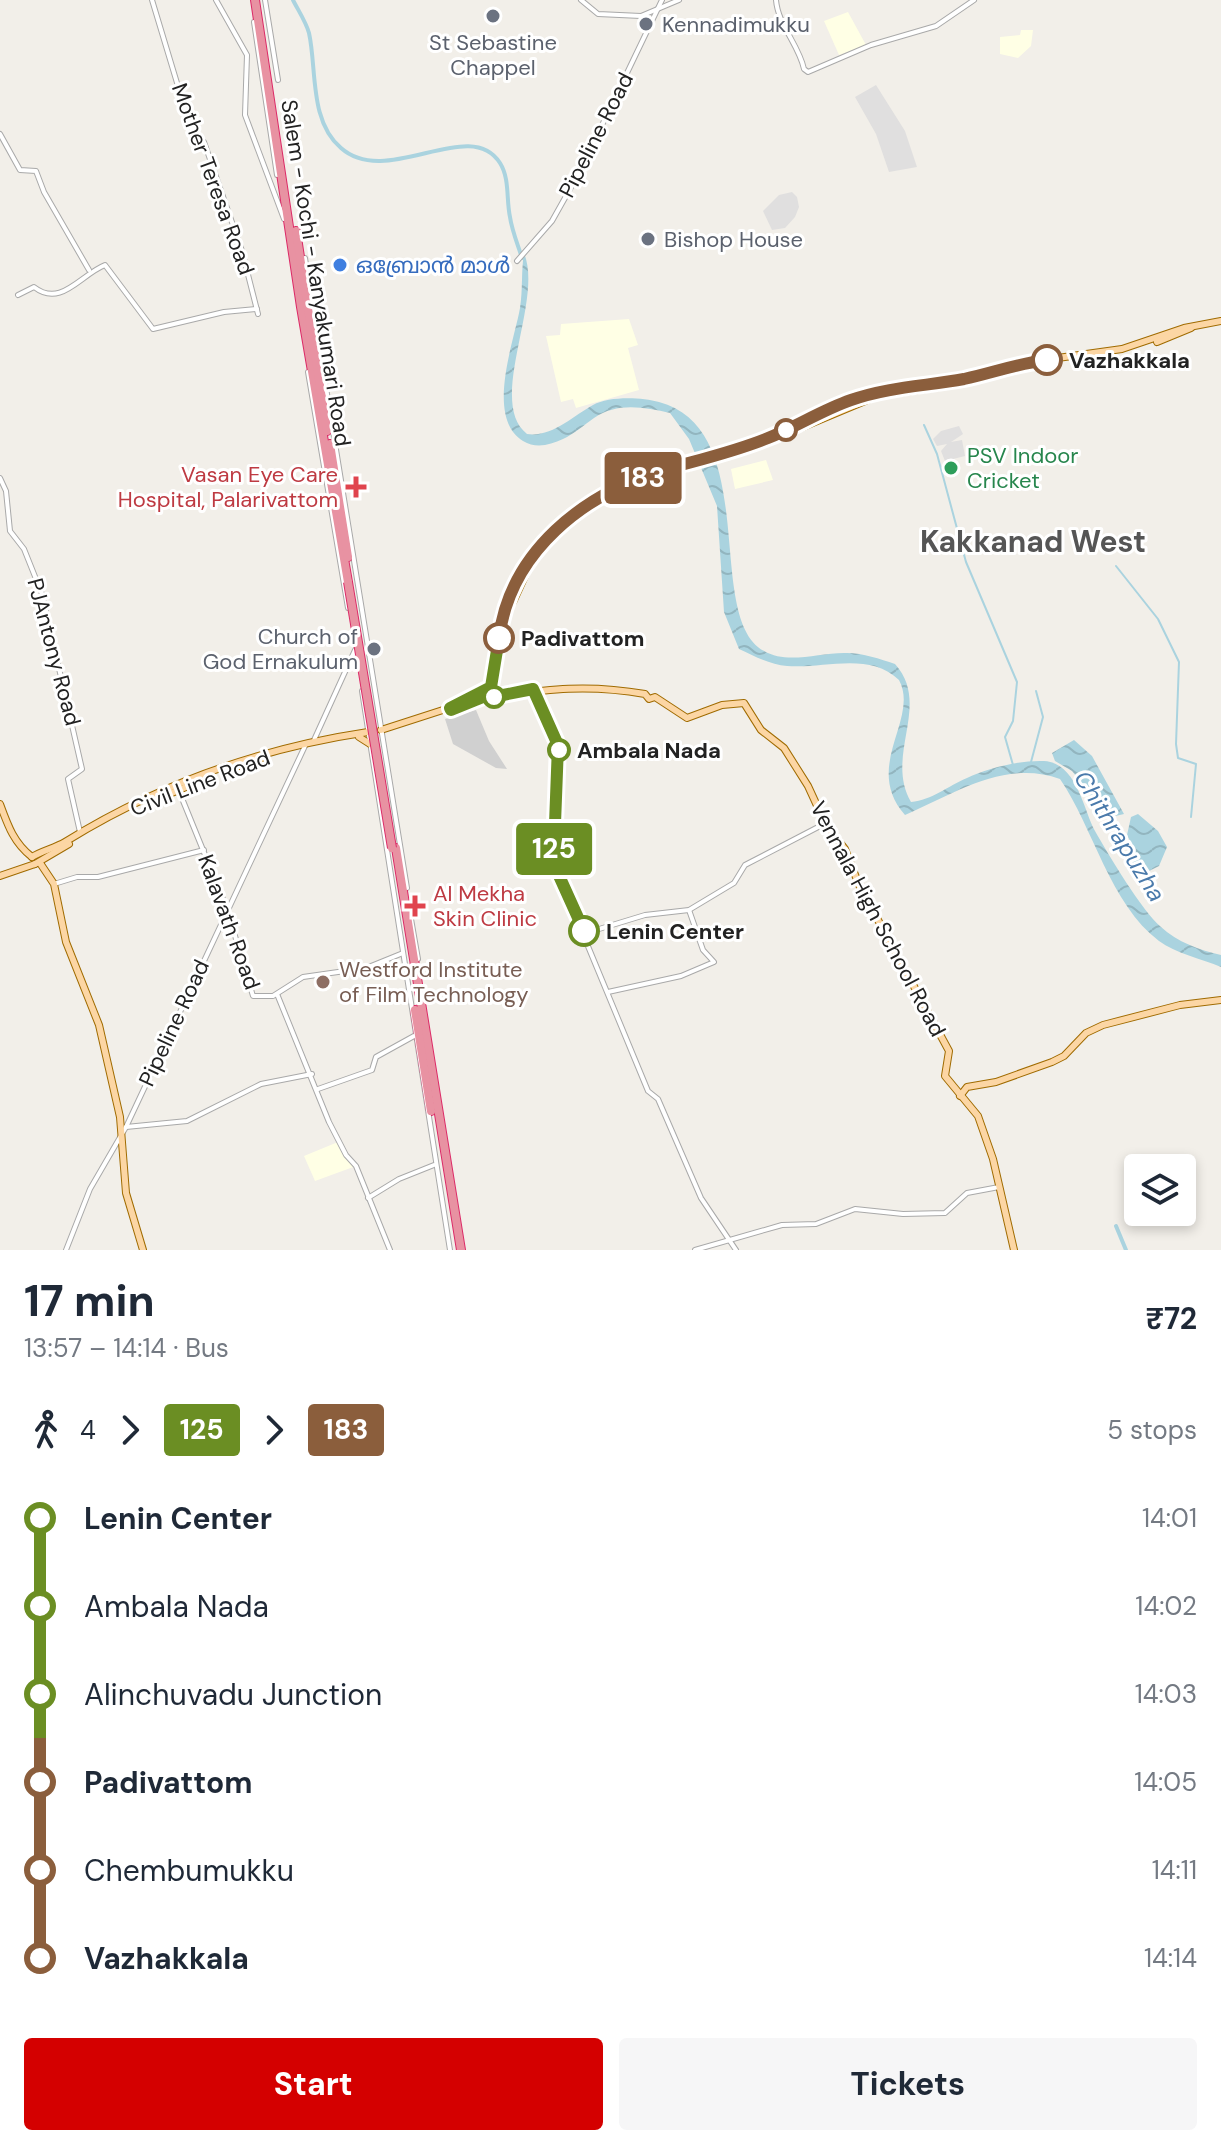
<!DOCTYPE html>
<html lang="en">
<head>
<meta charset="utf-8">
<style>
	body { margin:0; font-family:"DM Sans","Noto Sans Malayalam",sans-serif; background:#f6f6f7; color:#1f2937; height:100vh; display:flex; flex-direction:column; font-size:30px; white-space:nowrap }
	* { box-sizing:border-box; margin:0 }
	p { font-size:26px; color:#747a83 }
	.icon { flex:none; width:44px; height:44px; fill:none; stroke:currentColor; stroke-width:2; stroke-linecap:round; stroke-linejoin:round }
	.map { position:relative; height:1250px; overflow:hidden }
	.details { display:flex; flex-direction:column; background:#fff; flex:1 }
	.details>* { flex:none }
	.badge { padding:0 16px; border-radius:6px; font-size:28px; line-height:52px }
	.tools { position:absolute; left:1124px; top:1154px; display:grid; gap:16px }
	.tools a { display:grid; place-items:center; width:72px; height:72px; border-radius:8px; background:#fff; box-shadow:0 4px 12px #0003; font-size:40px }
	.map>.badge { position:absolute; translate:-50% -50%; box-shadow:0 0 0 4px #fff }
	.legs { display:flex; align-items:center; gap:12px; height:88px; padding:0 24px; font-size:26px }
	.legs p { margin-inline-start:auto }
	.headline { display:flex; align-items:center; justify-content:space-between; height:136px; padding:0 24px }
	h1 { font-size:44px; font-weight:700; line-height:60px }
	.cta { display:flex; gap:16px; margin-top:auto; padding:16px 24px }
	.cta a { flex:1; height:92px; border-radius:8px; background:#d40000; color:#fff; font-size:32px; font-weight:700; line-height:92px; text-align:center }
	.cta a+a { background:#f6f6f7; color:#1f2937 }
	ul { padding:0 24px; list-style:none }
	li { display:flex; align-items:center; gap:28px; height:88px; font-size:30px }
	li i { display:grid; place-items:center; width:12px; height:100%; margin:0 10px; background:currentColor }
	li i::after { content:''; width:20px; height:20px; margin:-10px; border:6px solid; border-radius:50%; background:#fff }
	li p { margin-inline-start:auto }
	li:first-child i { background:linear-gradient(#0000 50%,currentColor 0) }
	li:last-child i { background:linear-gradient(currentColor 50%,#0000 0) }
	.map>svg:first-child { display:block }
	.residential { fill:#e0dfdf }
	.education { fill:#ffffe5 }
	.religious { fill:#d0d0d0 }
	.water { fill:url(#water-waves) }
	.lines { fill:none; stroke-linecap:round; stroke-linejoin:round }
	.stream { stroke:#aad3df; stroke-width:2 }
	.canal { stroke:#aad3df; stroke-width:4 }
	.minor-casing { stroke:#a9a9a9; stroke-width:6 }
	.major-casing { stroke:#a06b00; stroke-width:8 }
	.highway-casing { stroke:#dc2a67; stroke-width:10 }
	.minor { stroke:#fff; stroke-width:4 }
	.major { stroke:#fcd6a4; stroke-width:6 }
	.highway { stroke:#e892a2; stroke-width:8 }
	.highway-bridge-casing { stroke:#dc2a67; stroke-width:10; stroke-linecap:butt }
	.highway-bridge { stroke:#e892a2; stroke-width:8 }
	.line-1-casing { stroke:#fff; stroke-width:18 }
	.line-2-casing { stroke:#fff; stroke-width:18 }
	.line-1 { stroke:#6b8e23; stroke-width:12 }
	.line-2 { stroke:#8b5e3c; stroke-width:12 }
	.worship-dot { fill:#6b7280; stroke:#fff; stroke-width:3 }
	.shop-dot { fill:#3f7fe0; stroke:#fff; stroke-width:3 }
	.stop-2-dot { fill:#fff; stroke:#8b5e3c; stroke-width:4 }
	.leisure-dot { fill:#2e9e5b; stroke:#fff; stroke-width:3 }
	.health-dot { fill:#e0444e; stroke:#fff; stroke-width:3 }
	.stop-1-dot { fill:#fff; stroke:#6b8e23; stroke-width:4 }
	.education-dot { fill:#8d6e63; stroke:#fff; stroke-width:3 }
	.labels { text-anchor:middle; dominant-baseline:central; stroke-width:6; stroke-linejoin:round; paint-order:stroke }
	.worship-label { font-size:22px; fill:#5b616d; stroke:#fff; text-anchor:start }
	.street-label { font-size:22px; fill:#222; stroke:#fff }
	.shop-label { font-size:22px; fill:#366cbe; stroke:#fff; text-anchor:start }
	.stop-label { font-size:22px; font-weight:bold; fill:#222; stroke:#fff; text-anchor:start }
	.leisure-label { font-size:22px; fill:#27864d; stroke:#fff; text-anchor:start }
	.health-label { font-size:22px; fill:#be3a42; stroke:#fff; text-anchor:end }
	.education-label { font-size:22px; fill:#785e54; stroke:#fff; text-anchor:start }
	.water-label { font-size:24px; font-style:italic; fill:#4a7aab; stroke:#fff }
	.district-label { font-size:30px; font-weight:bold; fill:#555; stroke:#fff }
</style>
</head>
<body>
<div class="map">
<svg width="1221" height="1250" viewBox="0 0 1221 1250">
	<defs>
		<pattern id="water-waves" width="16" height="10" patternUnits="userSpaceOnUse" patternTransform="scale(2)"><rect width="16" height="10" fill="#aad3df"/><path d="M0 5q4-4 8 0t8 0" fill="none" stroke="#92b5bf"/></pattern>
	</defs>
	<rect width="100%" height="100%" fill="#f2efe9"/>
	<g class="residential">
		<polygon points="876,85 905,131 917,167 889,172 876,134 855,97"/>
		<polygon points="792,192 797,197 799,207 795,217 785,228 772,230 763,211 779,195"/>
		<polygon points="959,426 963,434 951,442 962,440 965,456 945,461 941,451 947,444 937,446 933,439 941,431"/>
	</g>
	<g class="education">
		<polygon points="848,12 866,45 839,55 824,21"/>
		<polygon points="1021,30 1033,30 1031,46 1018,58 1000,54 1000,37 1020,35"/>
		<polygon points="629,319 638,345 628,348 639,390 576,408 573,399 561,402 546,336 560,335 561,324"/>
		<polygon points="766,460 773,480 735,489 731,469"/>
		<polygon points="338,1142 356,1166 315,1181 304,1156"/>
	</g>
	<polygon class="religious" points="476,710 489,741 507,769 496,768 453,744 445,719"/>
	<g class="water">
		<path d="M 524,253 C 544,301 486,402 527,434 C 551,438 573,416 593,405 C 609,396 641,397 659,402 C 763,430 703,618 764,651 C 788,665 820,652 847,653 C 863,653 880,659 895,664 C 932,705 884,755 911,802 C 932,800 948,786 967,778 C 988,768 1020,760 1044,761 C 1077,763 1083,809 1095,831 C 1108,854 1142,911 1161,927 C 1177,942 1200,950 1221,955 L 1221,967 C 1202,959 1175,953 1159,941 C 1110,904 1093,827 1060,779 C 1005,759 954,794 905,815 C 862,766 920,719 899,680 C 869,651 824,669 787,666 C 771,665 754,656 739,649 L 724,612 L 717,506 L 689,439 L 670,413 C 644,407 617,402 594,418 C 584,425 574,434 563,439 C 550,445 536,449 523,441 C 485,418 514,342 520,308 C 523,289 521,271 524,253 Z"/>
		<polygon points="1074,740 1092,756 1124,814 1103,819 1088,791 1072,771 1055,761 1052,753"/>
		<polygon points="1138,814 1158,831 1167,847 1159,866 1145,873 1126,862 1126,853 1133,847 1127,835 1131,817"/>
	</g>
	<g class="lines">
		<g class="stream">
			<polyline points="924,425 937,454 966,562 1017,682 1013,721 1005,737 1013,765"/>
			<polyline points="1116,566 1158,619 1179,662 1176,744 1178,758 1196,764 1191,817"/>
			<polyline points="1031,762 1043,717 1036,691"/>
		</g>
		<g class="canal">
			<path d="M 293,0 C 298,10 306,22 309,33 C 317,69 309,121 341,148 C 387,189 470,115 500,163 C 510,179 506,199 510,217 C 512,231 518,245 522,258"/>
			<polyline points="1116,1226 1126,1250"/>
		</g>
		<defs>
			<g id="minor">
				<polyline points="152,0 190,126 204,142 242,251 258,314"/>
				<polyline points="216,0 247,55 245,115 284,219"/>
				<polyline points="265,0 278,80"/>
				<polyline points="581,0 598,14 641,16 679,0"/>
				<path d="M 776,0 C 778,25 799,45 804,69 L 808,72 L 871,45 L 936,26 L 974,0"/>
				<polyline points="641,16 646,32"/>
				<polyline points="254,22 277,175"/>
				<polyline points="0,134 20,170 36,171 44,192 89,270"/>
				<polyline points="305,258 407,888"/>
				<polyline points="517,261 552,221 579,173 662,0"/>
				<path d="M 18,295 L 34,287 C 61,308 80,275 105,265 L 153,329 L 224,312 L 257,309"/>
				<polyline points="308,372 348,608"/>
				<polyline points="0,478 6,491 10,531 24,549 42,594 82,769 68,779 80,832"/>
				<polyline points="534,690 558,745 554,850 556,869 648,1091 658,1099 701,1198 736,1250"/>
				<polyline points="362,691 450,1250"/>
				<polyline points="314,740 355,650"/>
				<polyline points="179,791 227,909 253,996 273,996 303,977 366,968 403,953"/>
				<polyline points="54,884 77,877 98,877 204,850"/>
				<polyline points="410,913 418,959"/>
				<polyline points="586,933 645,915 689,910 734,883 745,865 824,824"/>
				<polyline points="608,992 681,976 714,962 703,950 689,910"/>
				<polyline points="277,994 329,1122 346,1155 356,1166 390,1250"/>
				<polyline points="318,1089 372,1070 376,1057 414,1036"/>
				<polyline points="126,1127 187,1121 261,1084 312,1074"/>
				<polyline points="368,1198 399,1179 434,1165"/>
				<polyline points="66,1250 90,1189 126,1127 305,746"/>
				<polyline points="695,1250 782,1225 816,1224 855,1209 903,1214 945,1213 967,1193 999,1187"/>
			</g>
			<g id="major">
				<polyline points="1157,342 1191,328"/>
				<polyline points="798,429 877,396 939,387"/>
				<polyline points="681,470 750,448"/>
				<polyline points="513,602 530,565"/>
				<path d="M 488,695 L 493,697 C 549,689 588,684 645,694 L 649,699 L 655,697 L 687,718 L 722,705 L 744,703 L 761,730 L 784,748 L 808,786 L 825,823 L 845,849 L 859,885 L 949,1051 L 945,1076 L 978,1116 L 993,1159 L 1014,1250"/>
				<polyline points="381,730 446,709 491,687 500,625 525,566 552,532 604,494 664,470 767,439 822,411 881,391 974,377 1029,362 1122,349 1184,328 1221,321"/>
				<polyline points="359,737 370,744"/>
				<polyline points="239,766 262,758"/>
				<polyline points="150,802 191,785"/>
				<path d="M 0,804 C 8,826 14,843 32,857"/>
				<path d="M 32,857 C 41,851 55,848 65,842 C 157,785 261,748 368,732"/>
				<polyline points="40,863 54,884 66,942 99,1025 120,1117 126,1193 143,1250"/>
				<polyline points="35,864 69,844"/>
				<polyline points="0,876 35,864"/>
				<polyline points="960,1096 967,1087 996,1082 1052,1062 1064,1056 1086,1033 1103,1025 1180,1005 1221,1000"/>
			</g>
			<g id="highway">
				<polyline points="255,0 301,307 348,582"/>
				<polyline points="296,231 327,431"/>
				<polyline points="330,444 348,557"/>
				<polyline points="396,848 461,1250"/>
				<polyline points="415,1010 431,1111"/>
			</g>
		</defs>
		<use href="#minor" class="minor-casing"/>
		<use href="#major" class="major-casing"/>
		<use href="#highway" class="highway-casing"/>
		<use href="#minor" class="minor"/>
		<use href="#major" class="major"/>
		<use href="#highway" class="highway"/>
		<defs>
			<polyline id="highway-bridge" points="348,582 392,848"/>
		</defs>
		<use href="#highway-bridge" class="highway-bridge-casing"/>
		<use href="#highway-bridge" class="highway-bridge"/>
	</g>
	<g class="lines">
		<defs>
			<polyline id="line-1" points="499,638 491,687 450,708 451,710 488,695 493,697 533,689 558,745 554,850 556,869 584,931"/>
			<path id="line-2" d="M 499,638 C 510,551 584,494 663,470 C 698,460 734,452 768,438 C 796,427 822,410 851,400 C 888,387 926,386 964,379 C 992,373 1019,363 1047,360"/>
		</defs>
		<use href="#line-1" class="line-1-casing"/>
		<use href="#line-2" class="line-2-casing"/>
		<use href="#line-1" class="line-1"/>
		<use href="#line-2" class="line-2"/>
	</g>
	<g class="worship-dot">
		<circle cx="493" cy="16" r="8"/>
		<circle cx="646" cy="24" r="8"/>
		<circle cx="648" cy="239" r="8"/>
		<circle cx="374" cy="649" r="8"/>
	</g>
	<circle class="shop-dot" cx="340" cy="265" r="8"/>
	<g class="stop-2-dot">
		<circle cx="1047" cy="360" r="14"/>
		<circle cx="786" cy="430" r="10"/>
		<circle cx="499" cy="638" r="14"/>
	</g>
	<circle class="leisure-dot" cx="951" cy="468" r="8"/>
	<g class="health-dot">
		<path d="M352 475h8v8h8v8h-8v8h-8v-8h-8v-8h8z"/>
		<path d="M411 894h8v8h8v8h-8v8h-8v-8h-8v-8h8z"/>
	</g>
	<g class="stop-1-dot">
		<circle cx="494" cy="697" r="10"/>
		<circle cx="559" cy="750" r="10"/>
		<circle cx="584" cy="931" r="14"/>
	</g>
	<circle class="education-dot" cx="323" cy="982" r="8"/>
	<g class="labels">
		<g class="worship-label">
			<text x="662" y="24">Kennadimukku</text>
			<text x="493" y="42" text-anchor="middle">St Sebastine<tspan x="493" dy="25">Chappel</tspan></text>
			<text x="664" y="239">Bishop House</text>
			<text x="358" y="636" text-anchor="end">Church of<tspan x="358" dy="25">God Ernakulum</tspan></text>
		</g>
		<g class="street-label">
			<text transform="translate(596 135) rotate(-63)">Pipeline Road</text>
			<text transform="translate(213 179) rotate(70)">Mother Teresa Road</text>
			<text transform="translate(316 273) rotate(81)">Salem - Kochi - Kanyakumari Road</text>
			<text transform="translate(54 652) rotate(75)">PJAntony Road</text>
			<text transform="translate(200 783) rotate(-21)">Civil Line Road</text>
			<text transform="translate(878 919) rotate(62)">Vennala High School Road</text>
			<text transform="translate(229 922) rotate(70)">Kalavath Road</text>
			<text transform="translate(174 1023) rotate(-65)">Pipeline Road</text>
		</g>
		<g class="shop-label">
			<text x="356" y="265">ഒബ്രോൻ മാൾ</text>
		</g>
		<g class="stop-label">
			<text x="1069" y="360">Vazhakkala</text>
			<text x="521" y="638">Padivattom</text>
			<text x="577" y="750">Ambala Nada</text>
			<text x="606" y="931">Lenin Center</text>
		</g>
		<g class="leisure-label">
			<text x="967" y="455">PSV Indoor<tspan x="967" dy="25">Cricket</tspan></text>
		</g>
		<g class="health-label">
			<text x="338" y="474">Vasan Eye Care<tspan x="338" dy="25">Hospital, Palarivattom</tspan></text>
			<text x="433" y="893" text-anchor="start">Al Mekha<tspan x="433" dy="25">Skin Clinic</tspan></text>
		</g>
		<g class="education-label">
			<text x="339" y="969">Westford Institute<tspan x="339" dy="25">of Film Technology</tspan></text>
		</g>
		<g class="water-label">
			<text transform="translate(1120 836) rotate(58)">Chithrapuzha</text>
		</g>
		<g class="district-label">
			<text x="1033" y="541">Kakkanad West</text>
		</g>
	</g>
</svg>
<div class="tools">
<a><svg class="icon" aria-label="layers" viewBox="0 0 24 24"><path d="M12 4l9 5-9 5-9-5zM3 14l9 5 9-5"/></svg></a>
</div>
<b class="badge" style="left:554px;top:849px;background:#6b8e23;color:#fff">125</b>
<b class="badge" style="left:643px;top:478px;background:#8b5e3c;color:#fff">183</b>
</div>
<section class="details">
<div class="headline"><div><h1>17 min</h1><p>13:57 – 14:14 · Bus</p></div><b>₹72</b></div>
<div class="legs"><svg class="icon" aria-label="walk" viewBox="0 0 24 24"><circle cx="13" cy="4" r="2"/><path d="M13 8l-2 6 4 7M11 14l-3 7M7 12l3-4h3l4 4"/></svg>4<svg class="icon" aria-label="forward" viewBox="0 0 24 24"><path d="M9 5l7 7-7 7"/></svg><b class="badge" style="background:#6b8e23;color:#fff">125</b><svg class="icon" aria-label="forward" viewBox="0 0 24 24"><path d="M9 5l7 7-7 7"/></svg><b class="badge" style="background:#8b5e3c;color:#fff">183</b><p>5 stops</p></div>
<ul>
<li><i style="color:#6b8e23"></i><b>Lenin Center</b><p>14:01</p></li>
<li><i style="color:#6b8e23"></i><span>Ambala Nada</span><p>14:02</p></li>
<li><i style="color:#6b8e23"></i><span>Alinchuvadu Junction</span><p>14:03</p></li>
<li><i style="color:#8b5e3c"></i><b>Padivattom</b><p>14:05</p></li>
<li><i style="color:#8b5e3c"></i><span>Chembumukku</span><p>14:11</p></li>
<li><i style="color:#8b5e3c"></i><b>Vazhakkala</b><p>14:14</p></li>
</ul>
<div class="cta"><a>Start</a><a>Tickets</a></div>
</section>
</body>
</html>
